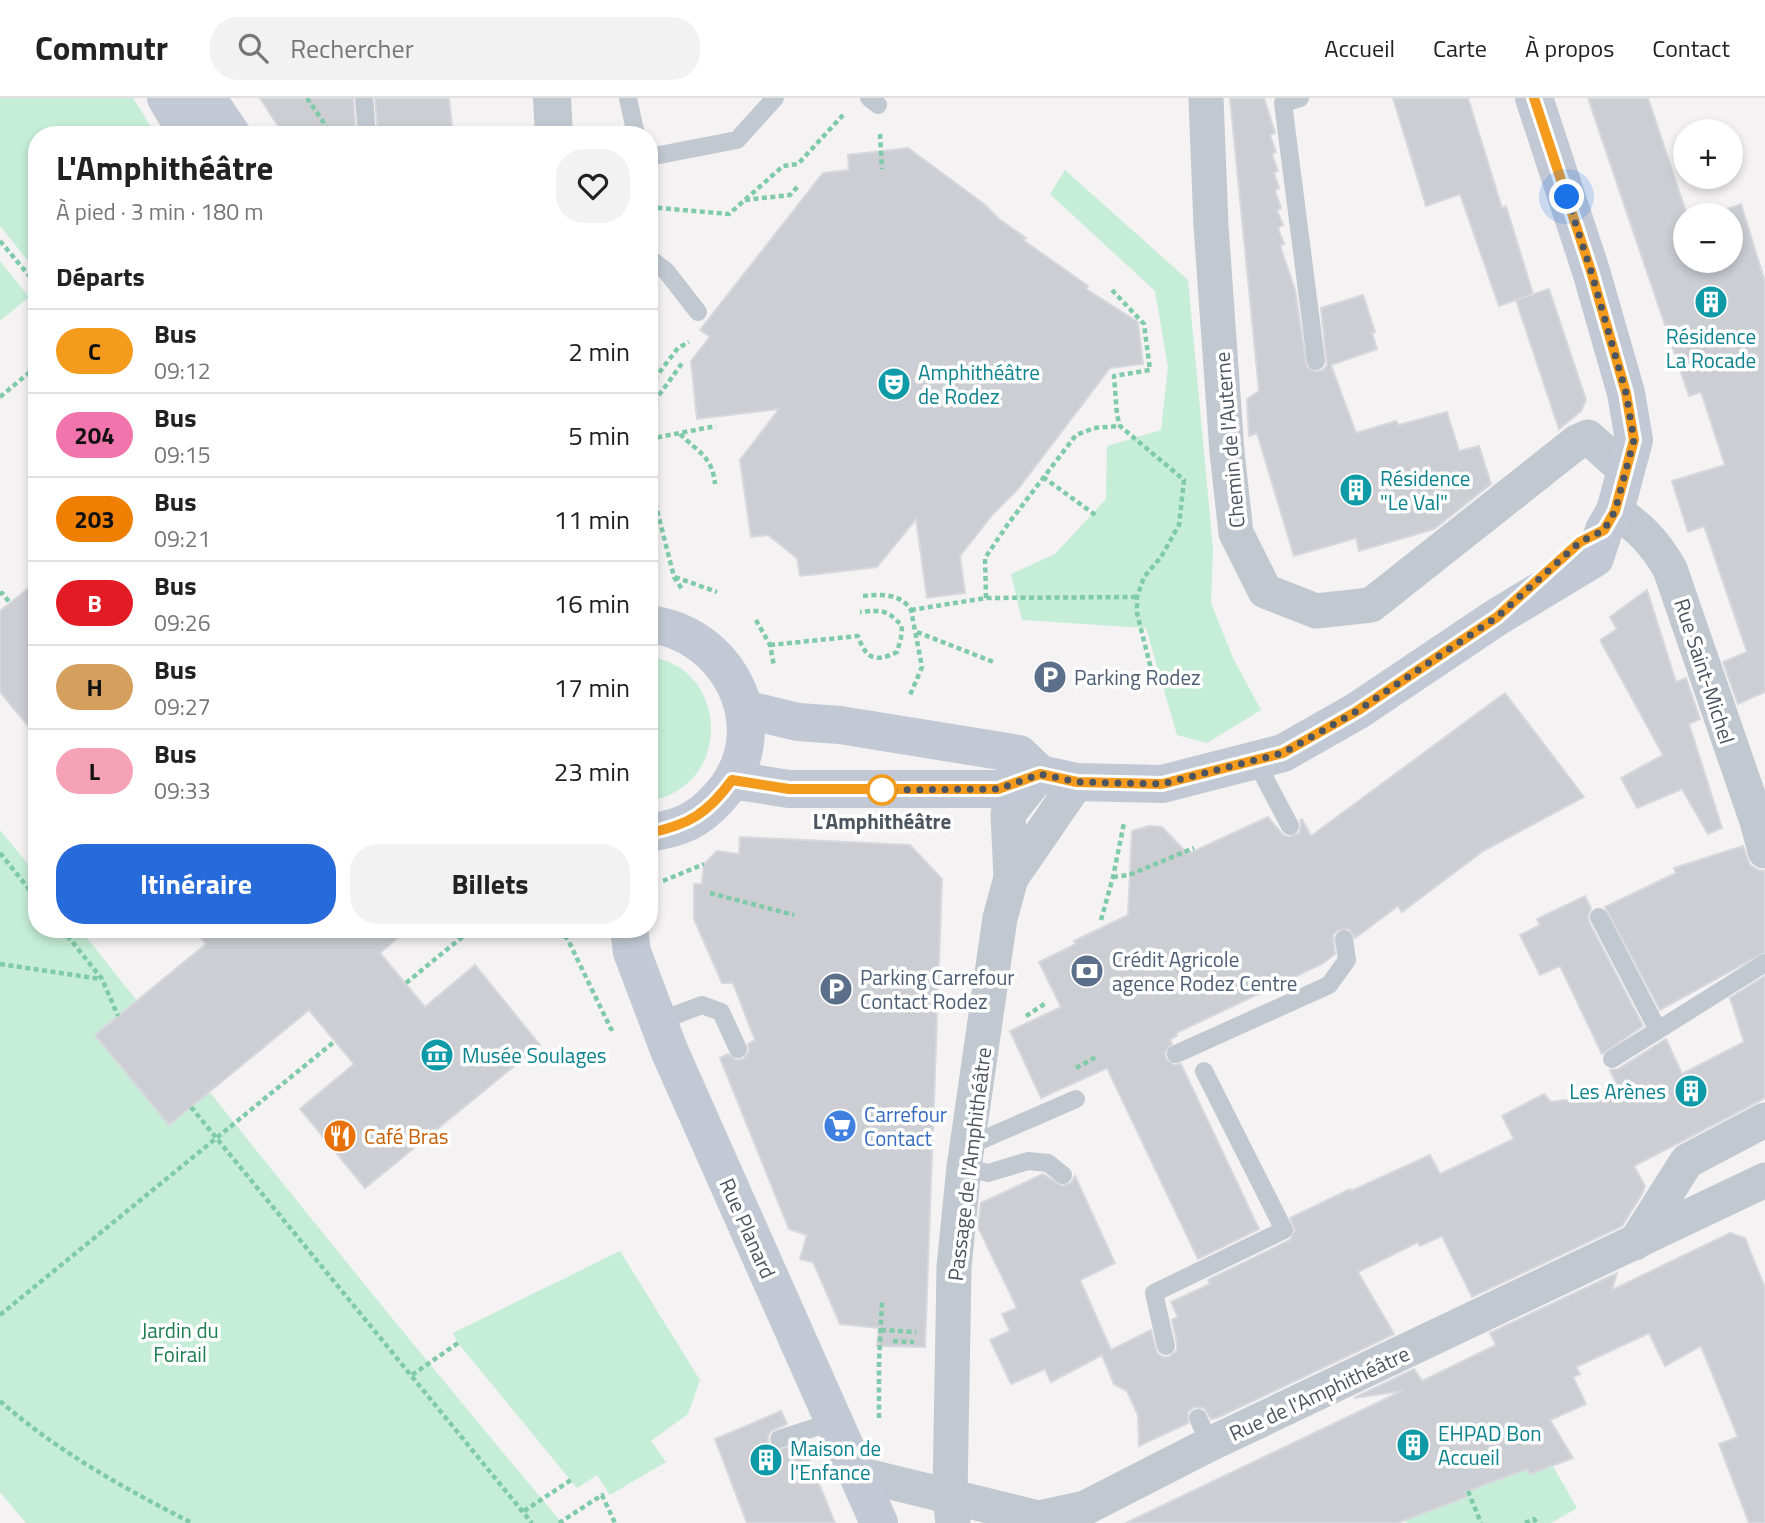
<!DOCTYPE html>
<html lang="fr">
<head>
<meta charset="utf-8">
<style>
	body { margin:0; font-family:"Titillium Web",sans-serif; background:#f2f2f2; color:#222; height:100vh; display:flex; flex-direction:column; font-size:26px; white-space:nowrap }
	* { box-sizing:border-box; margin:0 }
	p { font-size:23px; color:#767676 }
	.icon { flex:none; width:38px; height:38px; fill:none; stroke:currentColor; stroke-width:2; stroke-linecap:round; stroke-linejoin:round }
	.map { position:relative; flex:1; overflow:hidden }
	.sheet { position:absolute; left:28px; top:28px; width:630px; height:812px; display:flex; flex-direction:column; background:#fff; border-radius:28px; box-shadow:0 4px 10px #0003 }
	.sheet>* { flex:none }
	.badge { padding:0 14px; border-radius:23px; font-size:24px; line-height:46px }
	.buttons { position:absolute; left:1673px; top:21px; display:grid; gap:14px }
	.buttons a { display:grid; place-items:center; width:70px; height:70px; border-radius:50%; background:#fff; box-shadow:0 4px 10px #0003; font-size:35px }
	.you { position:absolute; width:35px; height:35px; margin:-18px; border:5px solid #fff; border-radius:50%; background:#1a73e8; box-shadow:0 0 0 10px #1a73e833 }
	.map>.badge { position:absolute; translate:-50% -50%; box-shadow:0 0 0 4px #fff }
	h2 { padding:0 28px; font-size:26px; line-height:63px }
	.round { display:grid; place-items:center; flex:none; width:74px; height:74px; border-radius:28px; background:#f2f2f2 }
	.head { display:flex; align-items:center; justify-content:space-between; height:119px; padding:0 28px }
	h1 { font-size:33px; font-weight:700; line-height:52px }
	.action { display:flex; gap:14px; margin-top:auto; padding:14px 28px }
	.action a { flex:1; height:80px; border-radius:28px; background:#276ada; color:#fff; font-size:28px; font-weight:700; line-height:80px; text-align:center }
	.action a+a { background:#f2f2f2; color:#222 }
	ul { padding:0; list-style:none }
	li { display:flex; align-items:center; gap:21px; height:84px; padding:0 28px; border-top:2px solid #e0e0e0 }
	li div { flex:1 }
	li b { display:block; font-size:26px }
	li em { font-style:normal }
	li .badge { min-width:77px; font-weight:700; text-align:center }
	header { display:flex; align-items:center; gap:42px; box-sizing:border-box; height:98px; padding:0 35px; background:#fff; border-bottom:2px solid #e0e0e0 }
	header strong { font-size:33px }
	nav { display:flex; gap:38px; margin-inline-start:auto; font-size:24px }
	.search { width:490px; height:63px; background:#f2f2f2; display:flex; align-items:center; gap:18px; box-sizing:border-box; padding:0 24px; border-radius:28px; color:#767676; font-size:26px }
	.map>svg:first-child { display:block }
	.green { fill:#c5edd7 }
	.building { fill:#cdced4; stroke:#d7d8dd; stroke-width:2 }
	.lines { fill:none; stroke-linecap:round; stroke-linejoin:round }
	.path { stroke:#7fcaa9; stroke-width:4.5; stroke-dasharray:5 3.5; stroke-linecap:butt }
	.service { stroke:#c1c8d0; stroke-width:18 }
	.minor { stroke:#c1c8d0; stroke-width:35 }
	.tertiary { stroke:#c1c8d0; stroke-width:38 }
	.secondary { stroke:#c2c9d4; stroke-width:38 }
	.line-casing { stroke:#fff; stroke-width:16 }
	.line { stroke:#f49b1e; stroke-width:10 }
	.walk { stroke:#4b545f; stroke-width:7; stroke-dasharray:0 12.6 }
	.stop-dot { fill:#fff; stroke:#f49b1e; stroke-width:3.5 }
	.labels { text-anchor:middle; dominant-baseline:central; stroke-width:7; stroke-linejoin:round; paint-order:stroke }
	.culture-label { font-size:21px; fill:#0d838f; stroke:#fff; text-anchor:start }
	.street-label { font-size:21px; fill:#4b545f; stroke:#fff }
	.service-label { font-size:21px; fill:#4e5e75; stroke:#fff; text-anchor:start }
	.stop-label { font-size:21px; font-weight:bold; fill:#4b545f; stroke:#fff }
	.shop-label { font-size:21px; fill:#366cbe; stroke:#fff; text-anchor:start }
	.food-label { font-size:21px; fill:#c56008; stroke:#fff; text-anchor:start }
	.park-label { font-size:21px; fill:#1e7d53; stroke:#fff }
</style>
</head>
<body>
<header>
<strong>Commutr</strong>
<div class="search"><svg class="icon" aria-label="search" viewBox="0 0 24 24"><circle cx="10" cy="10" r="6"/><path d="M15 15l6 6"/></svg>Rechercher</div>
<nav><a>Accueil</a><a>Carte</a><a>À propos</a><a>Contact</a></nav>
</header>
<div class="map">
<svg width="1765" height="1425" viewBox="0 0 1765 1425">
	<rect width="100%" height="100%" fill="#f4f2f2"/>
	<g class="green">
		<polygon points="0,0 133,0 153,32 154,37 37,37 37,174 0,128"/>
		<polygon points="1065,72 1188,182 1213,451 1211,505 1233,560 1261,612 1207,645 1177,637 1146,530 1022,522 1011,476 1055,456 1106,401 1107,348 1161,332 1168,269 1155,193 1050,96"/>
		<polygon points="0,163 29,199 0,223"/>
		<path d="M 649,559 C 729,568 734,689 649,703 Z"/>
		<path d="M 0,732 L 37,777 L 37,831 L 80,831 C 238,1031 398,1230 562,1425 L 26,1425 L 0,1394 Z"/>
		<polygon points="620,1153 700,1282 688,1316 651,1343 666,1364 610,1397 597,1377 577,1390 458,1245 453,1235"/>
		<polygon points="1550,1363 1577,1410 1551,1425 1407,1425 1405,1422 1467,1400 1465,1394 1468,1393"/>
	</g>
	<g class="building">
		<polygon points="260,0 353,0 356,37 284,37"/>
		<polygon points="375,0 449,0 453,37 378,37"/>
		<polygon points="1230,0 1264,0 1275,35 1270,37 1276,54 1272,56 1278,73 1274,75 1279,90 1275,92 1281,110 1277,112 1283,127 1278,130 1284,146 1280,147 1295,192 1307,269 1317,274 1323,272 1327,267 1321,210 1363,197 1375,234 1372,235 1377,251 1331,267 1356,335 1396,323 1398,327 1447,314 1459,353 1479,348 1491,386 1434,431 1359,453 1356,440 1294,458 1257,335 1249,338 1247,301 1259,293"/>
		<polygon points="1393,0 1468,0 1502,110 1506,108 1533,196 1499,208 1460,96 1426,108"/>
		<polygon points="1588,0 1648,0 1687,117 1685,117 1685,163 1731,163 1731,117 1711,117 1741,106 1765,184 1765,594 1738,606 1723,564 1747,554 1704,428 1688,434 1672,383 1725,367 1701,294 1689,298"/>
		<polygon points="908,50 984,106 999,121 1026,140 1023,142 1088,188 1086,191 1138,224 1143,266 1110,270 1018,391 993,416 960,458 965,495 927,500 916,421 877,469 835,474 800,478 797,460 768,437 751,439 740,362 779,311 697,321 691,263 710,239 700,232 823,75 849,72 848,57"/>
		<polygon points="1549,191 1586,302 1581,313 1559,331 1516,202"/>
		<polygon points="37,483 37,639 0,594 0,513"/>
		<polygon points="1647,492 1676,584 1686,580 1700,621 1689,626 1722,730 1708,736 1682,691 1637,710 1621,680 1663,657 1600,542 1617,531 1610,519"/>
		<polygon points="1505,595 1584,699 1483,753 1402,814 1398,808 1355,840 1349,831 1338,832 1333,837 1335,856 1322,866 1176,935 1177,938 1170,941 1172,946 1165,954 1166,961 1174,967 1181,966 1259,1131 1198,1161 1107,970 1041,1000 1010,933 1061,909 1039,864 1076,846 1074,843 1128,817 1132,733 1149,728 1162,729 1188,756 1268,719 1283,737 1289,739 1299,735 1301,728 1300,722 1302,721 1311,738"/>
		<polygon points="740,739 910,747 942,781 925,1249 877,1248 879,1230 840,1226 813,1164 800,1161 807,1137 789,1131 720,960 728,956 736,962 743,961 749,953 748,946 755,942 733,885 722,885 694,821 694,786 702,786 704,766 717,753 739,756"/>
		<polygon points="1743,748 1750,767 1759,772 1765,773 1765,854 1660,912 1605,809 1676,775 1674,770"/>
		<polygon points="1585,798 1591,811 1588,818 1589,824 1643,928 1602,956 1560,868 1540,877 1520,837 1540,827 1537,821"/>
		<polygon points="194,831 408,831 380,855 425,909 475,867 540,947 365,1090 300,1011 354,966 309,912 169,1027 95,937 206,846"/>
		<polygon points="1765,878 1765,1000 1634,1068 1645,1088 1642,1096 1622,1128 1472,1199 1442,1138 1420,1148 1418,1144 1358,1174 1394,1236 1219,1319 1211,1321 1204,1310 1194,1309 1188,1314 1188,1325 1139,1348 1138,1317 1127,1293 1114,1286 1102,1257 1051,1284 1045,1271 1011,1286 990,1242 1010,1233 1002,1216 1017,1210 978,1129 981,1105 1043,1076 1062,1088 1071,1085 1075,1078 1115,1165 1080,1182 1111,1252 1151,1232 1157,1255 1163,1259 1169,1259 1177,1252 1177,1246 1172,1222 1178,1219 1171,1204 1210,1186 1208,1182 1290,1142 1295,1132 1290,1120 1350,1091 1351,1093 1430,1057 1440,1076 1514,1041 1502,1018 1544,996 1551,1004 1620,994 1610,972 1618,971 1666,941 1682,976 1744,944 1730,900"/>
		<polygon points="1730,1135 1745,1140 1765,1190 1765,1425 1749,1425 1719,1346 1738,1339 1701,1248 1665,1268 1649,1235 1576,1269 1580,1276 1573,1279 1586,1306 1550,1322 1573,1360 1530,1376 1527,1371 1465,1394 1467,1399 1405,1422 1398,1425 1126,1425 1402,1293 1354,1300 1414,1271 1422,1283 1496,1247 1490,1235 1617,1175 1612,1192"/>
		<polygon points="781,1313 787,1326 771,1333 768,1338 768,1345 777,1352 796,1347 798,1352 804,1349 835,1425 747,1425 715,1341"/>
	</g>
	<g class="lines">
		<g class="path">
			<polyline points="307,0 332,37"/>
			<polyline points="880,36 882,71"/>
			<polyline points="745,102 790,97 799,87"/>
			<polyline points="649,109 729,116 783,68 798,66 843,17"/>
			<polyline points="0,143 37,187"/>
			<polyline points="1112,192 1144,226 1150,272 1114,278 1117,317 1120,328 1184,382 1179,427 1161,459 1144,479 1137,499 1137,515 1153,579"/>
			<polyline points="649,288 678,250 689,244"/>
			<polyline points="0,299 37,268"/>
			<polyline points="649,311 683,264"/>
			<path d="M 680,336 C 699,355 712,358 715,386"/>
			<polyline points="649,341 716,328"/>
			<polyline points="1043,379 1098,419"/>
			<polyline points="649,380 674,479 682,491"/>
			<polyline points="675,479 717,494"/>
			<polyline points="0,497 2,495 10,505"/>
			<path d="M 863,498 C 880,496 901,495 911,512 L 922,569 L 910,597"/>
			<polyline points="986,500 985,460 1008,426 1076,337 1094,330 1120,328"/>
			<polyline points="911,512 986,500 1137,499"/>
			<polyline points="756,522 770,547 774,568"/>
			<polyline points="917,534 996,565"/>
			<path d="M 770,547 L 858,538 C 866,561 875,565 897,554 L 901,540 L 902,528 C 887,511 881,512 860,514"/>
			<polyline points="0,755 37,801"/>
			<polyline points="1113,779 1129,777 1194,750"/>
			<polyline points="663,783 704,766"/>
			<polyline points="710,795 794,817"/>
			<polyline points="1101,822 1113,779 1124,725"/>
			<polyline points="62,831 102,881 118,918"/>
			<polyline points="559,831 568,842 611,931 616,928"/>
			<polyline points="0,866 101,881"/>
			<polyline points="406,885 472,831"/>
			<polyline points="1026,918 1046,905"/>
			<polyline points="1076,970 1096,959"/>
			<polyline points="191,1009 532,1425"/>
			<polyline points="0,1217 335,943"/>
			<polyline points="881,1232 916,1234"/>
			<polyline points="893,1243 914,1244"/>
			<polyline points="412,1277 458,1245"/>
			<path d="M 0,1303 C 57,1353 125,1391 192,1425"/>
			<polyline points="879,1320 879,1264 882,1204"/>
			<polyline points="1468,1393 1481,1425"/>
			<polyline points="524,1413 571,1382"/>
			<polyline points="559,1425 602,1397 615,1425"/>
			<polyline points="1525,1425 1534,1421 1537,1425"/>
		</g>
		<g class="service">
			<polyline points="364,0 367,37"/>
			<polyline points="628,0 636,37"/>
			<polyline points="869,0 878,7"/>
			<polyline points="1300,0 1283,5 1316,263"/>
			<polyline points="649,59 737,42 775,0"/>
			<polyline points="649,160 666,173 698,214"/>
			<polyline points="1255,662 1290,728"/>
			<polyline points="1599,819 1658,932"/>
			<polyline points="657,924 702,907 721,914 738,951"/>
			<polyline points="1176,956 1329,887 1347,862 1344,841"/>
			<polyline points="1612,961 1765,865"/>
			<polyline points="968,1048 1076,1001"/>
			<polyline points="964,1069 988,1075 1028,1063 1048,1065 1063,1077"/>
			<polyline points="1166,1248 1154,1195 1284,1132 1204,973"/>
			<polyline points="1198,1320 1210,1346"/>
			<polyline points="779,1341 835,1323"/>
		</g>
		<g class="minor">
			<polyline points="1206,0 1211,128 1227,354 1236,435 1265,493 1316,513 1371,507 1577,344 1588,339 1626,373"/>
			<path d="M 1615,413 C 1640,429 1655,445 1670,471 L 1757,723 L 1765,753"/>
			<polyline points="1011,780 1077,684"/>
			<polyline points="1635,1145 1687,1063 1765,1022"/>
			<polyline points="858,1376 1038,1420 1085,1410 1210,1346 1765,1082"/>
			<polyline points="953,1425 950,1398 954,1169 964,1069 1000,820 1011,780 1008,716 1040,676"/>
		</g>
		<polyline class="tertiary" points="552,0 554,37"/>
		<g class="secondary">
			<polyline points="166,0 188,37"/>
			<polyline points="207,0 232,37"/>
			<path d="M 649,526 C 727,535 775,625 726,691 C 717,702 707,713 695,720 C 681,729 665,732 649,735"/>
			<polyline points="744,611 798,624 840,627 1019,656 1040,676 1077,684 1162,686 1283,655 1357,613 1497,519 1595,460 1604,432 1615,413 1634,342 1626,295 1591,173 1534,0"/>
			<polyline points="732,682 789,691 998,691 1040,676"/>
			<polyline points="629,831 632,854 669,952 879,1425"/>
		</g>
	</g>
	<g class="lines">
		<defs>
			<path id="line" d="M 649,735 C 689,727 708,715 732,682 L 789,691 L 998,691 L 1040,676 L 1077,684 L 1162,686 L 1283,655 L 1357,613 L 1497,519 L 1580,444 L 1604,432 L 1615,413 L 1634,342 L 1626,295 L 1591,173 L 1534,0"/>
		</defs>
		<use href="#line" class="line-casing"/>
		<use href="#line" class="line"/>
		<polyline class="walk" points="882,692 998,691 1040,676 1077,684 1162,686 1283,655 1357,613 1497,519 1580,444 1604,432 1615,413 1634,342 1626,295 1591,173 1567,99"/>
	</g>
	<defs>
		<symbol id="building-disc" viewBox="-11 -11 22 22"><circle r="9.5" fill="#0f9aa8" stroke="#fff"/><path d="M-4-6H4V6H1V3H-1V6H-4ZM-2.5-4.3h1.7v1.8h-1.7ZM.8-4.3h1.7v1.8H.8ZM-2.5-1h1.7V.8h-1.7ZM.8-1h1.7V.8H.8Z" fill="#fff"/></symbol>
		<symbol id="theatre-disc" viewBox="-11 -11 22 22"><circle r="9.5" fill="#0f9aa8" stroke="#fff"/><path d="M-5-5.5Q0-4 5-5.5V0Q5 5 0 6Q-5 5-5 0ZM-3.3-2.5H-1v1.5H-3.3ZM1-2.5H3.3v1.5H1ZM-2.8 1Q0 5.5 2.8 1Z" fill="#fff"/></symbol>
		<symbol id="parking-disc" viewBox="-11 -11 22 22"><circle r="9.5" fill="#5c6f8a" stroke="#fff"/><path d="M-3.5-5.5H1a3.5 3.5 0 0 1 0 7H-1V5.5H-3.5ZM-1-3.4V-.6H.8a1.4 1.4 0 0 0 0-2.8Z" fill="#fff"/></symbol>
		<symbol id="bank-disc" viewBox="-11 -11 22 22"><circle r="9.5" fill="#5c6f8a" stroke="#fff"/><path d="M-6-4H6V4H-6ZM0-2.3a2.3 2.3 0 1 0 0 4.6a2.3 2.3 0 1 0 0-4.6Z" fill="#fff"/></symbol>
		<symbol id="museum-disc" viewBox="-11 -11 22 22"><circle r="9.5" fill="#0f9aa8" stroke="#fff"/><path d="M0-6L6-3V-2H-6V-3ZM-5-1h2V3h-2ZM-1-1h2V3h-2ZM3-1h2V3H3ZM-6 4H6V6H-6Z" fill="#fff"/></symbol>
		<symbol id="supermarket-disc" viewBox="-11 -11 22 22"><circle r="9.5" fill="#3f7fe0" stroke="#fff"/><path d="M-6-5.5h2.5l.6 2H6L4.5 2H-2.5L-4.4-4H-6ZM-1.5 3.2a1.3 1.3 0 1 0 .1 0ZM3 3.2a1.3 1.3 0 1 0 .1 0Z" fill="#fff"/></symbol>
		<symbol id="restaurant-disc" viewBox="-11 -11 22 22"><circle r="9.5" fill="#e8710a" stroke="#fff"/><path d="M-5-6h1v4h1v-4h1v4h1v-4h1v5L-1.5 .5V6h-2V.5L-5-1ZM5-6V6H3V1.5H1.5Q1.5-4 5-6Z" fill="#fff"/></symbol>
	</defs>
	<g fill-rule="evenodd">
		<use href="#building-disc" x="1692" y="185" width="38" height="38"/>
		<use href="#theatre-disc" x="875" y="267" width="38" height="38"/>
		<use href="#building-disc" x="1337" y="373" width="38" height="38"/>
		<use href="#parking-disc" x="1031" y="560" width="38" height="38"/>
		<use href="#bank-disc" x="1068" y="854" width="38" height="38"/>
		<use href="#parking-disc" x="817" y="872" width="38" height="38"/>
		<use href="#museum-disc" x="418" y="938" width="38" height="38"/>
		<use href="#building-disc" x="1672" y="974" width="38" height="38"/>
		<use href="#supermarket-disc" x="821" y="1009" width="38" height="38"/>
		<use href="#restaurant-disc" x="321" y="1019" width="38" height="38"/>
		<use href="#building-disc" x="1394" y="1328" width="38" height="38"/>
		<use href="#building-disc" x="747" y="1343" width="38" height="38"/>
	</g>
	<circle class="stop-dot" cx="882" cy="692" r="14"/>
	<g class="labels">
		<g class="culture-label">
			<text x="1711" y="238" text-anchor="middle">Résidence<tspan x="1711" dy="24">La Rocade</tspan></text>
			<text x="918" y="274">Amphithéâtre<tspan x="918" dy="24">de Rodez</tspan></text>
			<text x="1380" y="380">Résidence<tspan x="1380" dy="24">"Le Val"</tspan></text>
			<text x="462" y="957">Musée Soulages</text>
			<text x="1666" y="993" text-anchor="end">Les Arènes</text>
			<text x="1438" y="1335">EHPAD Bon<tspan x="1438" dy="24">Accueil</tspan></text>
			<text x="790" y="1350">Maison de<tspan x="790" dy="24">l'Enfance</tspan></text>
		</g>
		<g class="street-label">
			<text transform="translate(1229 342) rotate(-95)">Chemin de l'Auterne</text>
			<text transform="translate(1705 573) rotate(72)">Rue Saint-Michel</text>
			<text transform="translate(969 1066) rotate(-83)">Passage de l'Amphithéâtre</text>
			<text transform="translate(748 1130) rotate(66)">Rue Planard</text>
			<text transform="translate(1319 1295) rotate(-25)">Rue de l'Amphithéâtre</text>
		</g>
		<g class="service-label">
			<text x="1074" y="579">Parking Rodez</text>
			<text x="1112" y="861">Crédit Agricole<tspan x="1112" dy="24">agence Rodez Centre</tspan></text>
			<text x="860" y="879">Parking Carrefour<tspan x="860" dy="24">Contact Rodez</tspan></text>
		</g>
		<g class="stop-label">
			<text x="882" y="723">L'Amphithéâtre</text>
		</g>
		<g class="shop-label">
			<text x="864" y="1016">Carrefour<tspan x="864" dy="24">Contact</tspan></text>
		</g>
		<g class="food-label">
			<text x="364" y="1038">Café Bras</text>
		</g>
		<g class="park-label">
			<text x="180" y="1232">Jardin du<tspan x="180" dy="24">Foirail</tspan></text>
		</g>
	</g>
</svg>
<div class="buttons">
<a>+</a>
<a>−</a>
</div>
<div class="you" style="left:1567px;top:99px"></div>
<section class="sheet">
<div class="head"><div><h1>L'Amphithéâtre</h1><p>À pied · 3 min · 180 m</p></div><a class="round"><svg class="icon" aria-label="heart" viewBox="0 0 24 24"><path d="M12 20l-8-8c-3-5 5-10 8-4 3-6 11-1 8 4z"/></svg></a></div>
<h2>Départs</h2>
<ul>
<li><span class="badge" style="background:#f49b1e;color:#111">C</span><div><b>Bus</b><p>09:12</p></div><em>2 min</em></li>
<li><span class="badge" style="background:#f174ac;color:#111">204</span><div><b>Bus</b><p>09:15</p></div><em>5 min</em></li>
<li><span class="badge" style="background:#ee7f00;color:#111">203</span><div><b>Bus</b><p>09:21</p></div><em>11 min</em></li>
<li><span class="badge" style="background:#e21b25;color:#fff">B</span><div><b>Bus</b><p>09:26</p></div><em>16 min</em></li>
<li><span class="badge" style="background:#d5a05e;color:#111">H</span><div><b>Bus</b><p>09:27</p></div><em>17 min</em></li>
<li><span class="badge" style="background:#f5a1b6;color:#111">L</span><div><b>Bus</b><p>09:33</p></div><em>23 min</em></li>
</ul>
<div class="action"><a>Itinéraire</a><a>Billets</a></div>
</section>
</div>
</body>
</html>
